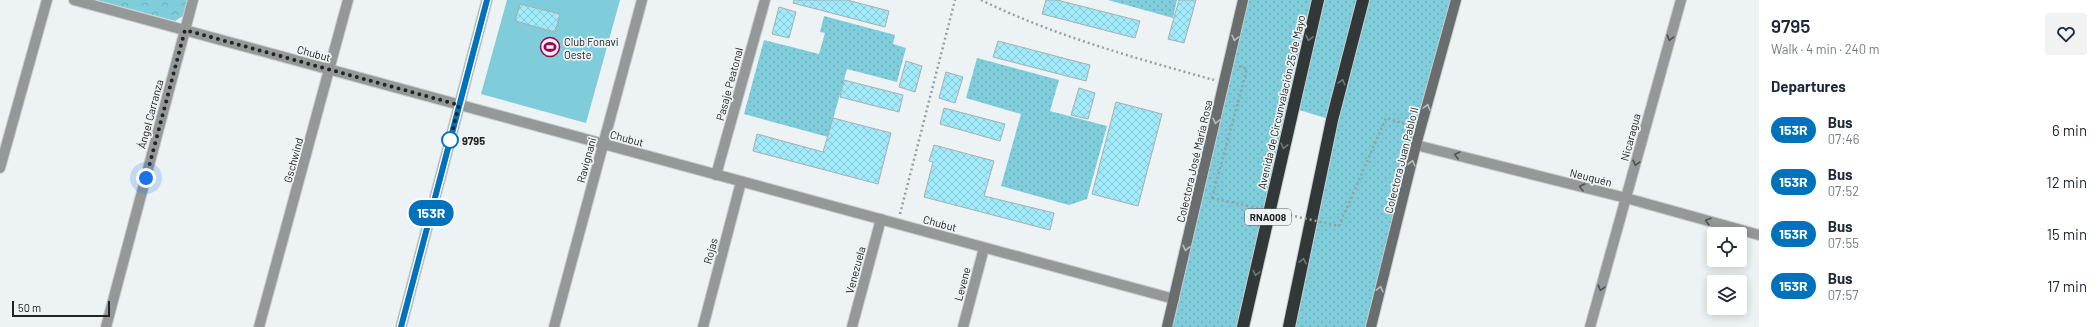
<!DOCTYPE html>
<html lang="en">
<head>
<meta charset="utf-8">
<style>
	body { margin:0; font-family:Barlow,sans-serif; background:#f2f2f3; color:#1f2937; height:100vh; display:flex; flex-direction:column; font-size:15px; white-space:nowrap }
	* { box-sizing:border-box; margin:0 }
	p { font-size:13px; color:#747a83 }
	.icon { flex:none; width:22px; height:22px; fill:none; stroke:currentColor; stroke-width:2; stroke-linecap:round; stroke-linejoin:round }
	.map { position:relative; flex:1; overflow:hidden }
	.panel { display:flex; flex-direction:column; background:#fff; width:340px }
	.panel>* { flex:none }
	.badge { padding:0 8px; border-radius:13px; font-size:14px; line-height:26px }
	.tools { position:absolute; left:1707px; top:227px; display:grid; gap:8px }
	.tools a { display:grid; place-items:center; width:40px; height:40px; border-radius:4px; background:#fff; box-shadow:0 2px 10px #0003; font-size:20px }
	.scale { position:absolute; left:12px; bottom:10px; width:98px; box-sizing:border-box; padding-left:4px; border:2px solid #222425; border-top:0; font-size:11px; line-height:14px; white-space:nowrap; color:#222425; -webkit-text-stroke:3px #edf3f4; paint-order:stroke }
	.you { position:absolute; width:20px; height:20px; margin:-10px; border:3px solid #fff; border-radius:50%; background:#1a73e8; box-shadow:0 0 0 6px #1a73e833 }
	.map>.badge { position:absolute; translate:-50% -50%; box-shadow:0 0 0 2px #fff }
	h2 { padding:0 12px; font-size:15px; line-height:36px }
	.round { display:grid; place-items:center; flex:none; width:42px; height:42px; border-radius:4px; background:#f2f2f3 }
	.summary { display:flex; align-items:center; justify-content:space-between; height:68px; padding:0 12px }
	h1 { font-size:19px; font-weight:600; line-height:30px }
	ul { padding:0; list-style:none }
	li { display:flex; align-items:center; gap:12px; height:52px; padding:0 12px }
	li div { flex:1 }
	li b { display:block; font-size:15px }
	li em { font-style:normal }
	li .badge { min-width:44px; font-weight:700; text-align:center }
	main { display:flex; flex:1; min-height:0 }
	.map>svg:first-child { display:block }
	.grass { fill:url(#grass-dots) }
	.park { fill:url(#park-crowns) }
	.pitch { fill:#7fccdb }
	.building { fill:url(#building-cross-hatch); stroke:#a9aeaf }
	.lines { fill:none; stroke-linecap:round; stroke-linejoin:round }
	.minor-casing { stroke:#c8cecf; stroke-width:12 }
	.secondary-casing { stroke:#c8cecf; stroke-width:12 }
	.motorway-casing { stroke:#c8cecf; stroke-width:14 }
	.path { stroke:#9a9e9f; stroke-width:2.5; stroke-dasharray:2 3; stroke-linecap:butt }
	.minor { stroke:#959898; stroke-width:10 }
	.secondary { stroke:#6a6d6e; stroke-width:10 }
	.motorway { stroke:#323737; stroke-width:12 }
	.path-bridge { stroke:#9a9e9f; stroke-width:2.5; stroke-dasharray:2 3; stroke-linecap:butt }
	.oneway { stroke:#b9bdbe }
	.oneway2 { stroke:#737979 }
	.oneway3 { stroke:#505253 }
	.line-casing { stroke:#fff; stroke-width:9 }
	.line { stroke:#0072bc; stroke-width:6 }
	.walk { stroke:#222425; stroke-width:4; stroke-dasharray:0 7.2 }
	.stop-dot { fill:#fff; stroke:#0072bc; stroke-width:2 }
	.labels { text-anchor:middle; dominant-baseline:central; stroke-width:3.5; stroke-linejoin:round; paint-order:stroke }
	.shield { fill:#edf3f4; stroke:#5f6263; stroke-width:1 }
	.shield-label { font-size:10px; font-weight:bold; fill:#222425 }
	.poi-label { font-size:11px; fill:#222425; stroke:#edf3f4; text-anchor:start }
	.street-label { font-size:11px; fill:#222425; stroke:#edf3f4 }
	.stop-label { font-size:11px; font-weight:bold; fill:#222425; stroke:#edf3f4; text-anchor:start }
</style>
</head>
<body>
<main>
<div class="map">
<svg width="1759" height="327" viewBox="0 0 1759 327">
	<defs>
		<pattern id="grass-dots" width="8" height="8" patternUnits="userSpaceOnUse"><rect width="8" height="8" fill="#7fccdb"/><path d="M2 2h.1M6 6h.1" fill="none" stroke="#6dafbc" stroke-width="1.8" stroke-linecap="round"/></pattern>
		<pattern id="park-crowns" width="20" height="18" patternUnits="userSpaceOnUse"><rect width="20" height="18" fill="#7fccdb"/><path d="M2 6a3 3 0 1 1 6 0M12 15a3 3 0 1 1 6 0" fill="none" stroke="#6dafbc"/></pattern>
		<pattern id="building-cross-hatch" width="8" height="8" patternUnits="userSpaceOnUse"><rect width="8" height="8" fill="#a0eaf9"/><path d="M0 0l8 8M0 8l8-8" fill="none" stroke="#8ac9d5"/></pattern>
	</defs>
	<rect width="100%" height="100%" fill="#edf3f4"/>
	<g class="grass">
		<polygon points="1108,0 1177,0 1173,18"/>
		<polygon points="1243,0 1456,0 1371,327 1289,327 1332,120 1293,108 1243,327 1167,327"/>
		<polygon points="824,16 895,35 893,44 906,48 897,82 847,69 828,137 744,114 764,40 819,54 825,33 820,32"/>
		<polygon points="977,58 1059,80 1050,111 1107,126 1087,199 1069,205 1001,186 1021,114 966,98"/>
	</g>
	<polygon class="park" points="97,0 187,0 183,16 175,21"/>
	<polygon class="pitch" points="507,0 620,0 586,123 481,94"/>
	<g class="building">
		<polygon points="794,0 847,0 889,11 885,27 793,3"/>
		<polygon points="1046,0 1057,0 1140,21 1135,38 1042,14"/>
		<polygon points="1179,0 1196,0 1184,43 1168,39"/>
		<polygon points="520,4 560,14 555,32 515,21"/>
		<polygon points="779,7 796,12 789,38 772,34"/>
		<polygon points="998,41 1090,65 1086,81 993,57"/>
		<polygon points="906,61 922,66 915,92 899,87"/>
		<polygon points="946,72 963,77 955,103 939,98"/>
		<polygon points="844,80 903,95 899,112 840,97"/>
		<polygon points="1079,88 1095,93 1088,119 1071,115"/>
		<polygon points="1116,102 1162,114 1138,206 1092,194"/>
		<polygon points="944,108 1005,124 1000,141 940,124"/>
		<polygon points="833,118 891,133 878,184 753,151 757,134 823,152"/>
		<polygon points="934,145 994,161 984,196 1054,213 1050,230 924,197 933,162 929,161"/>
	</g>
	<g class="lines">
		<defs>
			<g id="minor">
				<polyline points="74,0 1174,299"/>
				<polyline points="1416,145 1626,198 1759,235"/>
				<polyline points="0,168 47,0"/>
				<polyline points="716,175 765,0"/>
				<polyline points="106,327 193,0"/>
				<polyline points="259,327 348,0"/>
				<polyline points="401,327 487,0"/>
				<polyline points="554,327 642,0"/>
				<polyline points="703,327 741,182"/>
				<polyline points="852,327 881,219"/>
				<polyline points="963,327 984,248"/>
				<polyline points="1590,327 1681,0"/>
			</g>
			<g id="secondary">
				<polyline points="1167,327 1243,0"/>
				<polyline points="1371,327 1416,145 1456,0"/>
			</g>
			<g id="motorway">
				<polyline points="1243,327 1318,0"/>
				<polyline points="1289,327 1332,120 1363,0"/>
			</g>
		</defs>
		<use href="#minor" class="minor-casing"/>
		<use href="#secondary" class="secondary-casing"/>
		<use href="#motorway" class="motorway-casing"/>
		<g class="path">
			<path d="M 981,0 C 1055,36 1135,58 1214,80"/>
			<polyline points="1212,198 1247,69 1238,66"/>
			<polyline points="900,214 955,0"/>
			<polyline points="1339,226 1386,118 1411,126"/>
		</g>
		<use href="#minor" class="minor"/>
		<use href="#secondary" class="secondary"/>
		<use href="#motorway" class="motorway"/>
		<polyline class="path-bridge" points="1212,198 1339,226"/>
	</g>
	<defs><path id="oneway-chevron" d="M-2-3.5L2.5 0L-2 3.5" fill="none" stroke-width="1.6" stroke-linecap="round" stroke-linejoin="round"/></defs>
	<g class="oneway">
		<use href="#oneway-chevron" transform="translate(1235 38) rotate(103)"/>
		<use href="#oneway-chevron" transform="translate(1427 107) rotate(-75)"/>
		<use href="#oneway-chevron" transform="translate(1216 121) rotate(103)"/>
		<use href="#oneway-chevron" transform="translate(1412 163) rotate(-76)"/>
		<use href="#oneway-chevron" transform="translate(1186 248) rotate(103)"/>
		<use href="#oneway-chevron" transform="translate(1380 289) rotate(-76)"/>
	</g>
	<g class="oneway2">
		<use href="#oneway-chevron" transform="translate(1309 38) rotate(103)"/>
		<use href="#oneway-chevron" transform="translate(1342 82) rotate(-76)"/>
		<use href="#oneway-chevron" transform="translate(1284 146) rotate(103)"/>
		<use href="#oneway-chevron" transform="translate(1303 261) rotate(-78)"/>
		<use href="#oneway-chevron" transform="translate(1256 273) rotate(103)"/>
	</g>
	<g class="oneway3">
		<use href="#oneway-chevron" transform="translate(1670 38) rotate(105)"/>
		<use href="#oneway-chevron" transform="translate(1457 155) rotate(-166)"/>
		<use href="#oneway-chevron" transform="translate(1636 163) rotate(105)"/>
		<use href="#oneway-chevron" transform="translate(1582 187) rotate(-166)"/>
		<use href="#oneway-chevron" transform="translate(1708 221) rotate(-164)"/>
		<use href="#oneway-chevron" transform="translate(1601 288) rotate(106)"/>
	</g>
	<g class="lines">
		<defs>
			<polyline id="line" points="401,327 487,0"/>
		</defs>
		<use href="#line" class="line-casing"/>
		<use href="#line" class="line"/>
		<polyline class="walk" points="146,178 185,30 459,105 450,140"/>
	</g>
	<defs>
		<symbol id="stadium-ring" viewBox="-11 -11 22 22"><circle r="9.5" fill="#edf3f4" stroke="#9d054e" stroke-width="1.5"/><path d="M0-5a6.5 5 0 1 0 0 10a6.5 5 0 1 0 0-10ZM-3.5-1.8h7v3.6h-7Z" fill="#9d054e"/></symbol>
	</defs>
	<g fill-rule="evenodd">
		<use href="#stadium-ring" x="539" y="36" width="22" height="22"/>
	</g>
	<circle class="stop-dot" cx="450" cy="140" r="8"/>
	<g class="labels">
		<rect class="shield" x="1245" y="209" width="46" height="16" rx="3"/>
		<g class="shield-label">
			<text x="1268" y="217">RNA008</text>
		</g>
		<g class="poi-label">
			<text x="564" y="41">Club Fonavi<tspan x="564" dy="13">Oeste</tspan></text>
		</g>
		<g class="street-label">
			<text transform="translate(314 53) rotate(15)">Chubut</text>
			<text transform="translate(729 84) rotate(-75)">Pasaje Peatonal</text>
			<text transform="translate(1281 102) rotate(-77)">Avenida de Circunvalación 25 de Mayo</text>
			<text transform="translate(150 114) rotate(-75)">Ángel Carranza</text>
			<text transform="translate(1630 137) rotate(-75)">Nicaragua</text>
			<text transform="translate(627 138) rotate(15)">Chubut</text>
			<text transform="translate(293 160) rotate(-75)">Gschwind</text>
			<text transform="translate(586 160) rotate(-75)">Ravignani</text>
			<text transform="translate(1401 160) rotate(-76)">Colectora Juan Pablo II</text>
			<text transform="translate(1194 161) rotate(-77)">Colectora José María Rosa</text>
			<text transform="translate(1591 177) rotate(14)">Neuquén</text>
			<text transform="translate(940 223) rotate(15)">Chubut</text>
			<text transform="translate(710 251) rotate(-75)">Rojas</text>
			<text transform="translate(855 270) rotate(-75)">Venezuela</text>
			<text transform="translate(962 284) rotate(-75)">Levene</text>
		</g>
		<g class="stop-label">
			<text x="462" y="140">9795</text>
		</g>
	</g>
</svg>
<div class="tools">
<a><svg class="icon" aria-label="locate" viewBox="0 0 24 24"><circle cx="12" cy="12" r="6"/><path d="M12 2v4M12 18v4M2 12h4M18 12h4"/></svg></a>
<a><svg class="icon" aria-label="layers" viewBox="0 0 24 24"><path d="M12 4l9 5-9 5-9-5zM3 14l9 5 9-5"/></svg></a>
</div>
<div class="scale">50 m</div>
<div class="you" style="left:146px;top:178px"></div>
<b class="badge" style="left:431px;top:213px;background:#0072bc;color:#fff">153R</b>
</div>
<section class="panel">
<div class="summary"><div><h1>9795</h1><p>Walk · 4 min · 240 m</p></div><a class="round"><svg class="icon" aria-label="heart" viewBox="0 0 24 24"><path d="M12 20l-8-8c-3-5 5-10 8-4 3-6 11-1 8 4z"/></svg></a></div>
<h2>Departures</h2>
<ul>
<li><span class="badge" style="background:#0072bc;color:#fff">153R</span><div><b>Bus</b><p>07:46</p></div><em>6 min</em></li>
<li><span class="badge" style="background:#0072bc;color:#fff">153R</span><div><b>Bus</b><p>07:52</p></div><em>12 min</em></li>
<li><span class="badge" style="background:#0072bc;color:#fff">153R</span><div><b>Bus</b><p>07:55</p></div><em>15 min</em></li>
<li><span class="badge" style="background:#0072bc;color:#fff">153R</span><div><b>Bus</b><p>07:57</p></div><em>17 min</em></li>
</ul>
</section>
</main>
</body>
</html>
